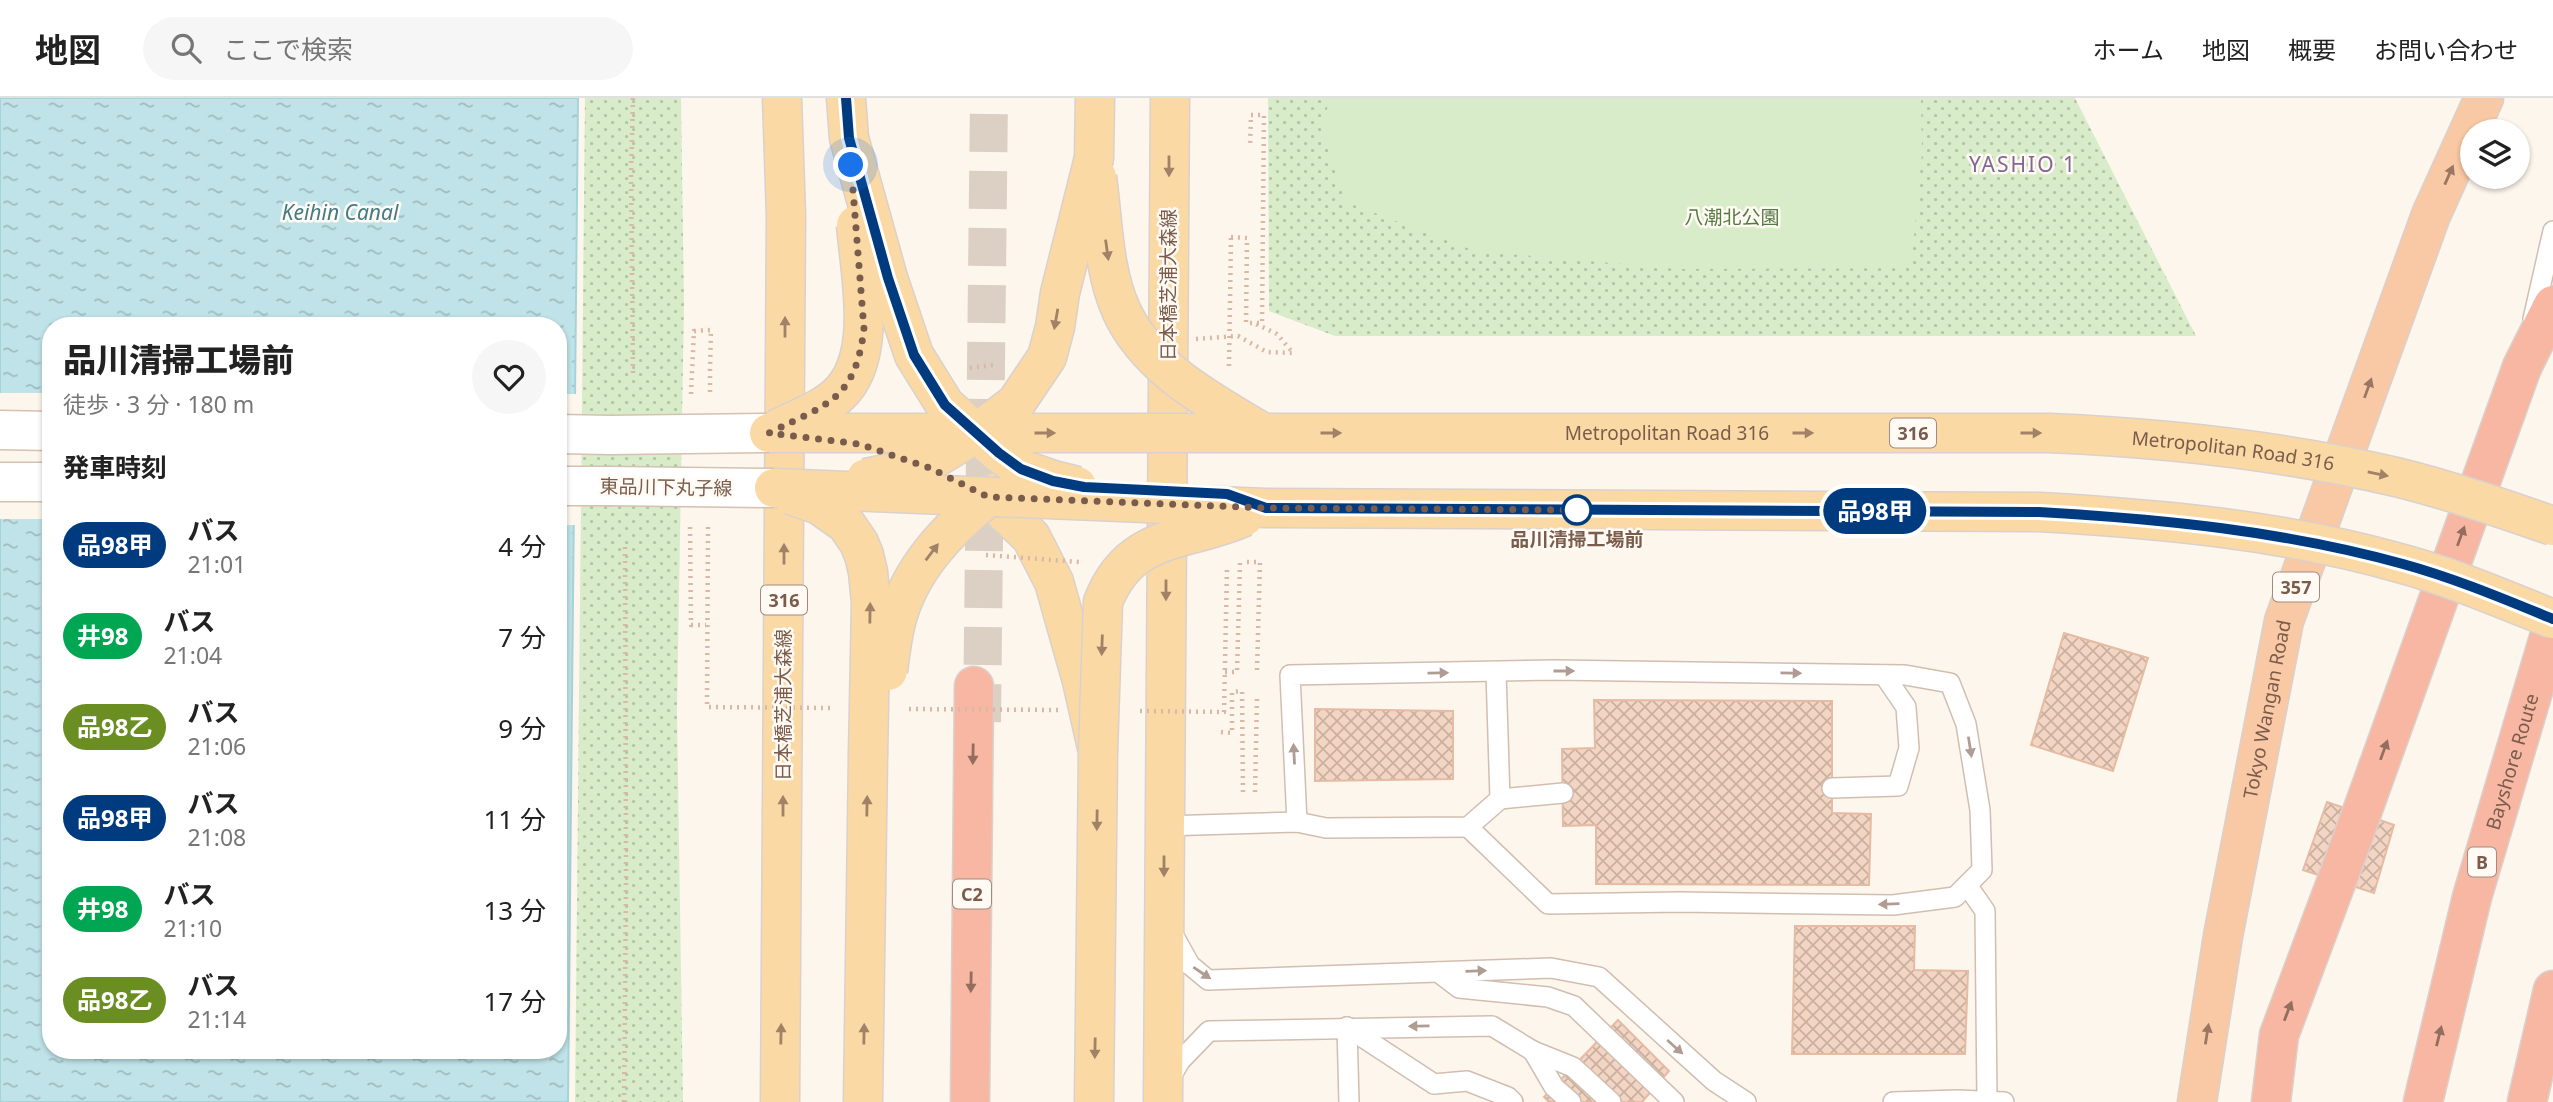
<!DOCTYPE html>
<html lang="ja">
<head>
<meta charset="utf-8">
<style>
	body { margin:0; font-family:"Noto Sans","Noto Sans JP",sans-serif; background:#f6f6f6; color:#222; height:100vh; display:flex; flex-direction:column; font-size:26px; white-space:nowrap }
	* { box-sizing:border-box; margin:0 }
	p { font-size:23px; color:#767676 }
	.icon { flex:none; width:38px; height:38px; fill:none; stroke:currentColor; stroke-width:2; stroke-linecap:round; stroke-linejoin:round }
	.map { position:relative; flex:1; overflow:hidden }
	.drawer { position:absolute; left:42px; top:219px; width:525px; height:742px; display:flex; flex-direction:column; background:#fff; border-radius:28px; box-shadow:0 2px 5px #0004 }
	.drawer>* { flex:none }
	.badge { padding:0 14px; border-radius:23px; font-size:24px; line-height:46px }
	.tools { position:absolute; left:2460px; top:21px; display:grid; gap:14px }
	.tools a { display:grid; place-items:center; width:70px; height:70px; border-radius:50%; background:#fff; box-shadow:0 2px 5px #0004; font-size:35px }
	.you { position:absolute; width:35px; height:35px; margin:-18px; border:5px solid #fff; border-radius:50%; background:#1a73e8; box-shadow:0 0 0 10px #1a73e833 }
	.map>.badge { position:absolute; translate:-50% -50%; box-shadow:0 0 0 4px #fff }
	h2 { padding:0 21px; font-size:26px; line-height:63px }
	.round { display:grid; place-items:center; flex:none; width:74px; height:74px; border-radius:37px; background:#f6f6f6 }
	.summary { display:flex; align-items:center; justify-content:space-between; height:119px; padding:0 21px }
	h1 { font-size:33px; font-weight:800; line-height:52px }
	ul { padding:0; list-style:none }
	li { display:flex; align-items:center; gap:21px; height:91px; padding:0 21px }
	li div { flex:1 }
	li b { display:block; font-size:26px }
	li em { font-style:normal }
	li .badge { min-width:77px; font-weight:700; text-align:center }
	header { display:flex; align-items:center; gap:42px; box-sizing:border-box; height:98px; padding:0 35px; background:#fff; border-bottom:2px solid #e0e0e0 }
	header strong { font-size:33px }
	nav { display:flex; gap:38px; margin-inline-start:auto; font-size:24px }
	.search { width:490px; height:63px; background:#f6f6f6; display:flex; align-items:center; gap:18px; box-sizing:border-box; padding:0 24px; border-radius:38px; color:#767676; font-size:26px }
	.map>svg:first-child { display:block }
	.park { fill:url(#park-dots) }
	.pitch { fill:#d8ecc9 }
	.water { fill:url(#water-ripples); stroke:#a5d3da; stroke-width:2; fill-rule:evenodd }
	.pier { fill:#fdf6ec }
	.building { fill:url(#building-cross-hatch); stroke:#e6bba3; stroke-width:2 }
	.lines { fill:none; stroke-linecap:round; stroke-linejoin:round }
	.motorway-tunnel { stroke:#dcd0c4; stroke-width:38; stroke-dasharray:38 19; stroke-linecap:butt }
	.service-casing { stroke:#d1beb0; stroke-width:22 }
	.secondary-casing { stroke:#d6c0b0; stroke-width:41 }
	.primary-casing { stroke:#dad1cd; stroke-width:41 }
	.trunk-casing { stroke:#dad1cd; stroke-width:41 }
	.motorway-casing { stroke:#dad1cd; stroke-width:41 }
	.path { stroke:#d9b8a5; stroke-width:4.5; stroke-dasharray:2 5; stroke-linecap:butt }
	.service { stroke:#fff; stroke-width:19 }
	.secondary { stroke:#fff; stroke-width:38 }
	.primary { stroke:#fbd9a5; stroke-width:38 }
	.trunk { stroke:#f9c8a4; stroke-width:38 }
	.motorway { stroke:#f7b7a3; stroke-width:38 }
	.secondary-bridge-casing { stroke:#d6c0b0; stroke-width:41; stroke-linecap:butt }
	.primary-bridge-casing { stroke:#dad1cd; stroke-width:41; stroke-linecap:butt }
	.path-bridge { stroke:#d9b8a5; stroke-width:4.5; stroke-dasharray:2 5; stroke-linecap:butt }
	.secondary-bridge { stroke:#fff; stroke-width:38 }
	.primary-bridge { stroke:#fbd9a5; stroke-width:38 }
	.oneway { fill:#a18267 }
	.oneway2 { fill:#9a7763 }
	.oneway3 { fill:#936e5e }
	.oneway4 { fill:#af9d94 }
	.line-casing { stroke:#fff; stroke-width:16 }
	.line { stroke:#003b80; stroke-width:10 }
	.walk { stroke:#7a5c4d; stroke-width:7; stroke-dasharray:0 12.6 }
	.stop-dot { fill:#fff; stroke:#003b80; stroke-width:3.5 }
	.labels { text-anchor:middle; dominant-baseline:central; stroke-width:5; stroke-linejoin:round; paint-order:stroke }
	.shield { fill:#fffaf3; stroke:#a28b7f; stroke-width:2 }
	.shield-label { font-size:18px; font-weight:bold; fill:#7a5c4d }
	.park-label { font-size:19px; fill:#537a41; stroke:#fffaf3 }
	.street-label { font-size:19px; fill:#7a5c4d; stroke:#fffaf3 }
	.stop-label { font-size:19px; font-weight:bold; fill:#7a5c4d; stroke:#fffaf3 }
	.neighbourhood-label { font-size:21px; letter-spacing:2px; fill:#846695; stroke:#fffaf3 }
	.water-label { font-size:21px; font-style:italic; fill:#437c86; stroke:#fffaf3 }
</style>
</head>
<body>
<header>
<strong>地図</strong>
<div class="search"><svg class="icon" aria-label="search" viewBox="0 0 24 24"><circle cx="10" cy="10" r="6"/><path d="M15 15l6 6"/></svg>ここで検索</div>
<nav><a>ホーム</a><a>地図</a><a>概要</a><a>お問い合わせ</a></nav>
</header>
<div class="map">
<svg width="2553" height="1004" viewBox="0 0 2553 1004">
	<defs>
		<pattern id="park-dots" width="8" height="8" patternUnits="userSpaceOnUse" patternTransform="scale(1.75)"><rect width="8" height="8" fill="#d8ecc9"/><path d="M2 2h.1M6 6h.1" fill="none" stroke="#b4c2a5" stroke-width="1.8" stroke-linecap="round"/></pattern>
		<pattern id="water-ripples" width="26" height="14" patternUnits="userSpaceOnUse" patternTransform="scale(1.75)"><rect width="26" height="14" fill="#bfe3e8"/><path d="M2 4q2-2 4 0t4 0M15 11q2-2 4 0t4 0" fill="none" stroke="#a0bbbe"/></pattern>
		<pattern id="building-cross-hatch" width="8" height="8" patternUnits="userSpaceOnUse" patternTransform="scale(1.75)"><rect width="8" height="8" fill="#f3d5c3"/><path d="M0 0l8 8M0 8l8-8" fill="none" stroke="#cab0a1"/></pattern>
	</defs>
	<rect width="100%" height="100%" fill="#fdf6ec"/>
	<g class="park">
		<polygon points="585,0 681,0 684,205 677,614 683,1004 575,1004"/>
		<polygon points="1268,0 2075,0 2196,238 1335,238 1269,213"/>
	</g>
	<polygon class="pitch" points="1329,0 1921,0 1922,55 1911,170 1679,171 1475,153 1346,104 1323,36"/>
	<path class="water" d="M 0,0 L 578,0 L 568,1004 L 0,1004 ZM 51,228 L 558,228 L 558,952 L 51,952 Z"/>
	<g class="pier">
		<rect x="0" y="295" width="51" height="126"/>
		<polygon points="558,296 578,296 577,427 558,427"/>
	</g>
	<g class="building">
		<polygon points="2064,535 2148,560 2113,673 2031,647"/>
		<polygon points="1594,602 1832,603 1832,715 1871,716 1869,787 1596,786 1596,727 1563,728 1562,651 1595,650"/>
		<polygon points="1315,611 1453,613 1453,681 1315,683"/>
		<polygon points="2327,704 2394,727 2374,795 2303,772"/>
		<polygon points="1795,828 1915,828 1914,872 1968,873 1965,956 1792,956"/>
		<polygon points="1618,922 1669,973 1642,1004 1549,1004 1544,999"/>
	</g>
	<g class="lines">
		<polyline class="motorway-tunnel" points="982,624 989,0"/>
		<defs>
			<g id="service">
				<polyline points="2533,221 2553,133"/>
				<polyline points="1832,690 1898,688 1909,650 1906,609 1884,577"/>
				<polyline points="1500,701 1563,695"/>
				<polyline points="1297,724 1290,577 1554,572 1905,577 1950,585 1966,626 1980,712 1982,772 1955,799 1893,807 1680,804 1548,806 1468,729"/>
				<polyline points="1164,728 1297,724 1326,730 1468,729 1500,701 1496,574"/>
				<polyline points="1967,787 1985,813 1987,1003"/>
				<polyline points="1171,833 1190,867 1208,882 1551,870 1599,879 1714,983 1746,1004"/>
				<polyline points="1438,874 1459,890 1548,899 1574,908 1674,1004"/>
				<polyline points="1347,929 1434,986 1467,983 1508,999 1513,1004"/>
				<polyline points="1347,929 1349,1004"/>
				<polyline points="1533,953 1554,989 1571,1004"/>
				<polyline points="1169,982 1180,963 1209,933 1492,928 1533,953 1573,969 1611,1004"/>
				<polyline points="1893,1004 1957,1002 2004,1004"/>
			</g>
			<g id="secondary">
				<polyline points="0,332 51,333"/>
				<polyline points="558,336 610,337"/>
				<polyline points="0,384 51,384"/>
				<polyline points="558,388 608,388"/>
			</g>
			<g id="primary">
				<polyline points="846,0 849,40"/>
				<polyline points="1094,60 1095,0"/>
				<polyline points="1007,389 988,399 1031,439 1054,484 1082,583 1098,654 1094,1004"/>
				<polyline points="780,1004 786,117 782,0"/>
				<polyline points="863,1004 868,657"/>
				<polyline points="1163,1004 1170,0"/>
			</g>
			<g id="trunk">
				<path id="s1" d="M 2197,1004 L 2223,838 L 2284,523 L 2431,117 L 2484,0"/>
			</g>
			<g id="motorway">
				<polyline points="970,1004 974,588"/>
				<polyline points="2271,1004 2279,937 2349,750 2522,269 2553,207"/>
				<path id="s2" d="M 2423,1004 L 2472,799 L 2553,526"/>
				<polyline points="2527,1004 2553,892"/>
			</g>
		</defs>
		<use href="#service" class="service-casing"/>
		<use href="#secondary" class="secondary-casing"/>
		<use href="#primary" class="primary-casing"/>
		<use href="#trunk" class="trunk-casing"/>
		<use href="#motorway" class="motorway-casing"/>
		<g class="path">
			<polyline points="1231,139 1247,140 1246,225 1262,225 1264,17 1251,17 1250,48"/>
			<polyline points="633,275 631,79 633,0"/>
			<polyline points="691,296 694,233 711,232 710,271"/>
			<polyline points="690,429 691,527 706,527"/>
			<polyline points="1247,464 1260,464 1257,572"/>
			<polyline points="1225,574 1237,574 1240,465"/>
			<polyline points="1221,634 1232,635 1232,594 1242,593 1243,694"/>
			<polyline points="1255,694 1257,601"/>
			<polyline points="624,1004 626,783 625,447"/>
		</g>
		<use href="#service" class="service"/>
		<use href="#secondary" class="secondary"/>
		<use href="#primary" class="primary"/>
		<use href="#trunk" class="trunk"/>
		<use href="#motorway" class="motorway"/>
		<defs>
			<g id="secondary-bridge">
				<polyline points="610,337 769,335"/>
				<polyline points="608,388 774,390"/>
			</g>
			<g id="primary-bridge">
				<polyline points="849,40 888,180 914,257 945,307 999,355 1021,371 1053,382 1077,388"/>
				<path d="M 1097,79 C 1103,122 1103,172 1121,212 C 1147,270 1210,303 1262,334"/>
				<path d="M 777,331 C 796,321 821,313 838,297 C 879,260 860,176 856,127"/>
				<path id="s3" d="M 769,335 L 2049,335 C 2166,340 2281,352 2396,379 C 2449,392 2501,410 2553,428"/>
				<polyline points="866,380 922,368 977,335 1016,305 1047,259 1055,229 1060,195 1094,60"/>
				<path d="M 774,390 L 1266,410 L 2039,414 C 2161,421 2284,432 2403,466 C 2454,480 2503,501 2553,521"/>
				<polyline points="791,397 819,407 846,426 859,445 864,457 868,474 871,505 868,657"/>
				<path d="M 888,573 C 890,557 892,540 896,524 C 909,472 947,432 988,399"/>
				<path d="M 1098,654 L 1103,504 C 1131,433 1186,445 1244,419"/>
			</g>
		</defs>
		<use href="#secondary-bridge" class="secondary-bridge-casing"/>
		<use href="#primary-bridge" class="primary-bridge-casing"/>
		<g class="path-bridge">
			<polyline points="1196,241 1238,238 1267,254 1293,255 1277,236 1254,225"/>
			<polyline points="1229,268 1231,139"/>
			<polyline points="970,270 993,267"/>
			<polyline points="710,294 710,271"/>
			<polyline points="708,429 707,609 831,610"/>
			<polyline points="986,457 1079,464"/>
			<polyline points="909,611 1058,612"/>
			<polyline points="1140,613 1224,614 1227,469"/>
		</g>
		<use href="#secondary-bridge" class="secondary-bridge"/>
		<use href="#primary-bridge" class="primary-bridge"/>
	</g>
	<defs><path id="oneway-solid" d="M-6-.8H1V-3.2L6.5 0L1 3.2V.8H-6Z" transform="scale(1.75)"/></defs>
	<g class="oneway">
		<use href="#oneway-solid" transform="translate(1169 68) rotate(90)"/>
		<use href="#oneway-solid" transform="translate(1107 152) rotate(82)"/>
		<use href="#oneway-solid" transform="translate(1056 221) rotate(100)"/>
		<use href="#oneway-solid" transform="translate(785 229) rotate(-90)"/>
		<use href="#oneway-solid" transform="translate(1045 335)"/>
		<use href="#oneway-solid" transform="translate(1331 335)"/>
		<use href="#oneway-solid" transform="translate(1803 335)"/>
		<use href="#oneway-solid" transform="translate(2031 335)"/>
		<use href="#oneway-solid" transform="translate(2378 376) rotate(11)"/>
		<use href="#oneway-solid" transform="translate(932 454) rotate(-53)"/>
		<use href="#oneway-solid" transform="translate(784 456) rotate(-90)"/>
		<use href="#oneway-solid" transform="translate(1166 492) rotate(90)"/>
		<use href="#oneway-solid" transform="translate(870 515) rotate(-89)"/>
		<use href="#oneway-solid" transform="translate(1102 547) rotate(92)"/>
		<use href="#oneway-solid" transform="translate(783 708) rotate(-90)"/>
		<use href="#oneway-solid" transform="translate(867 708) rotate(-89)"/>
		<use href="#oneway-solid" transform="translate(1097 722) rotate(91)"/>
		<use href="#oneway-solid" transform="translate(1164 768) rotate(90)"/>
		<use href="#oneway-solid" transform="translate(781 936) rotate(-89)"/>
		<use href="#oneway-solid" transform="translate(864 936) rotate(-89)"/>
		<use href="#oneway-solid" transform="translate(1095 950) rotate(91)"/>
	</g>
	<g class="oneway2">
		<use href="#oneway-solid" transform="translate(2449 77) rotate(-66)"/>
		<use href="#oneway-solid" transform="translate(2368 290) rotate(-70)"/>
		<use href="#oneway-solid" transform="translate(2207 936) rotate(-81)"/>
	</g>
	<g class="oneway3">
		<use href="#oneway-solid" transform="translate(2461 438) rotate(-70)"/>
		<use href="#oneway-solid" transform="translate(2384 652) rotate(-70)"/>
		<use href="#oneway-solid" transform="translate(973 656) rotate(91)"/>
		<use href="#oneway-solid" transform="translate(971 884) rotate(91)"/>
		<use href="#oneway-solid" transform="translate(2288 913) rotate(-69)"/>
		<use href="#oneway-solid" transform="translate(2439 938) rotate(-76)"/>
	</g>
	<g class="oneway4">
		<use href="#oneway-solid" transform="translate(1564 573)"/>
		<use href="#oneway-solid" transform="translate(1438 575) rotate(-1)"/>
		<use href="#oneway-solid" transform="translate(1791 575) rotate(1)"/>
		<use href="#oneway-solid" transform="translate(1970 649) rotate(81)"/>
		<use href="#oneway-solid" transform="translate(1294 656) rotate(-93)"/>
		<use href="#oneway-solid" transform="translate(1889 806) rotate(178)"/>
		<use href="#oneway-solid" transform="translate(1476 873) rotate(-2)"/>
		<use href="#oneway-solid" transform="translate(1202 875) rotate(34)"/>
		<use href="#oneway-solid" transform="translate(1419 928) rotate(179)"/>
		<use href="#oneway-solid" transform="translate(1675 949) rotate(42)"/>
	</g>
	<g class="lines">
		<defs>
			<path id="line" d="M 846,0 L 849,40 L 888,180 L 914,257 L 945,307 L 999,355 L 1021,371 L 1053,383 L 1084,389 L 1227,396 L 1266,410 L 2039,414 C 2161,421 2284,433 2403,466 C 2454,480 2504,501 2553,521"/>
		</defs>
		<use href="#line" class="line-casing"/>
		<use href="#line" class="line"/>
		<path class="walk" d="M 851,67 L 864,231 C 855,303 827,306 769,335 L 859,346 L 930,370 L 988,399 L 1266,410 L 1577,412"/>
	</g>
	<circle class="stop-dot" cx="1577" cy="412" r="14"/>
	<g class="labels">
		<g class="shield">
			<rect x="1890" y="320.5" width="46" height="29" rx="5"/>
			<rect x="2273" y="474.5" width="46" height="29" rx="5"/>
			<rect x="761" y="487.5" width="46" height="29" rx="5"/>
			<rect x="2468" y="749.5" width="28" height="29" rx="5"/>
			<rect x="953" y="781.5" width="38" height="29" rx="5"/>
		</g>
		<g class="shield-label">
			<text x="1913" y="335">316</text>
			<text x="2296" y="489">357</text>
			<text x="784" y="502">316</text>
			<text x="2482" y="764">B</text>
			<text x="972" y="796">C2</text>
		</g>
		<g class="park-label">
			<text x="1732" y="119">八潮北公園</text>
		</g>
		<g class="street-label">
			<text transform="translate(1168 187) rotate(-90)">日本橋芝浦大森線</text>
			<text stroke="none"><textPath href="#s3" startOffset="898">Metropolitan Road 316</textPath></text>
			<text stroke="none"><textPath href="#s3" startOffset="1465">Metropolitan Road 316</textPath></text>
			<text transform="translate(666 389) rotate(1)">東品川下丸子線</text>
			<text transform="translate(783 607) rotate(-90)">日本橋芝浦大森線</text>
			<text stroke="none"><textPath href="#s1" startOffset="399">Tokyo Wangan Road</textPath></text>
			<text stroke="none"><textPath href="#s2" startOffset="352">Bayshore Route</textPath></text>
		</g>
		<g class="stop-label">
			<text x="1577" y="441">品川清掃工場前</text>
		</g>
		<g class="neighbourhood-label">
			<text x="2023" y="66">YASHIO 1</text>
		</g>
		<g class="water-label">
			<text x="340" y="114">Keihin Canal</text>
		</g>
	</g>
</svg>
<div class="tools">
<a><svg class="icon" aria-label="layers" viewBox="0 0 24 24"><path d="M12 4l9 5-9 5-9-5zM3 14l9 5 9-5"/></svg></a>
</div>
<div class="you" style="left:851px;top:67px"></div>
<b class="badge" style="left:1875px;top:413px;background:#003b80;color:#fff">品98甲</b>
<section class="drawer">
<div class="summary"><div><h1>品川清掃工場前</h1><p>徒歩 · 3 分 · 180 m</p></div><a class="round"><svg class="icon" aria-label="heart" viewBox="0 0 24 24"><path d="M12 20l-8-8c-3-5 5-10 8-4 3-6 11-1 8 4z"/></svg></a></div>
<h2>発車時刻</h2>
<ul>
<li><span class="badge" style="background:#003b80;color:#fff">品98甲</span><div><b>バス</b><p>21:01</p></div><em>4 分</em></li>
<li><span class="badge" style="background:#00a651;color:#fff">井98</span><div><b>バス</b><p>21:04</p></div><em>7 分</em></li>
<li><span class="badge" style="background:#6b8e23;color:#fff">品98乙</span><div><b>バス</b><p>21:06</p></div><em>9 分</em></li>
<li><span class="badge" style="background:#003b80;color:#fff">品98甲</span><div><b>バス</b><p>21:08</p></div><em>11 分</em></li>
<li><span class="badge" style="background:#00a651;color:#fff">井98</span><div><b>バス</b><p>21:10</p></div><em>13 分</em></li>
<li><span class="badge" style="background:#6b8e23;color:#fff">品98乙</span><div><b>バス</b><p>21:14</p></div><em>17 分</em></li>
</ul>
</section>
</div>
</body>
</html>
